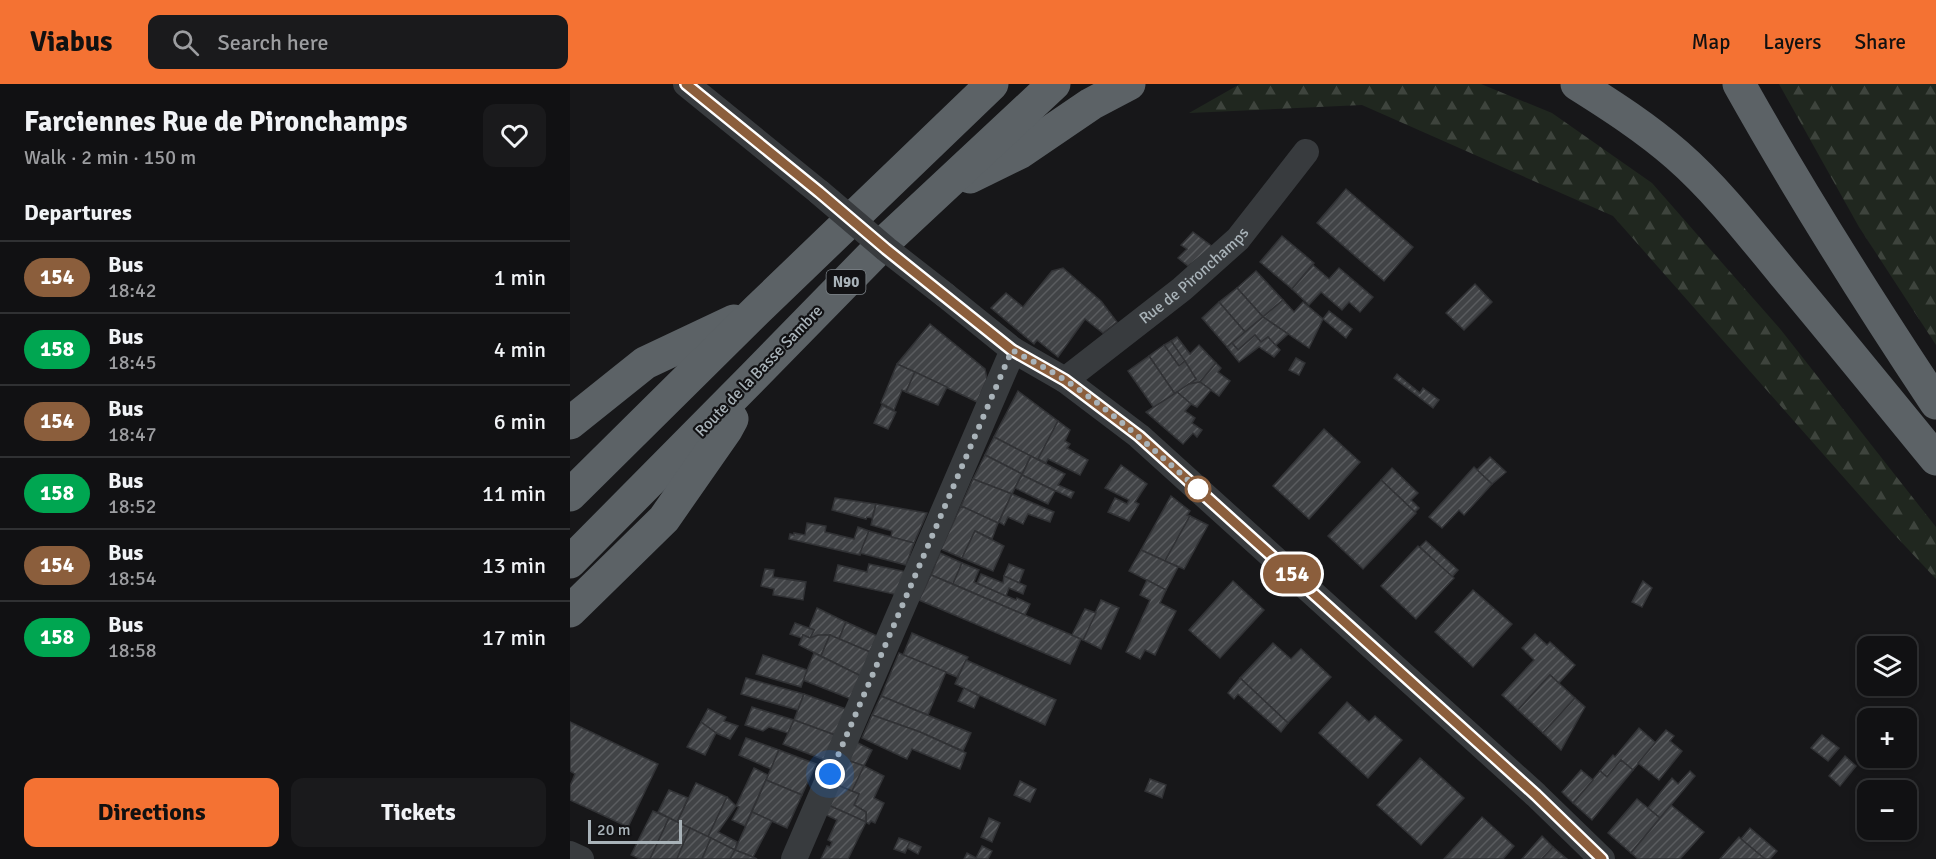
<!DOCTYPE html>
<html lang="en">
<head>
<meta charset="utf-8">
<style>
	body { margin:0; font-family:Signika,sans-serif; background:#1a1a1c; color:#f1f3f6; height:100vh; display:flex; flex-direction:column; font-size:22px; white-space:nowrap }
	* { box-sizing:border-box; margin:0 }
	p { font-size:20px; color:#9c9da0 }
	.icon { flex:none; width:33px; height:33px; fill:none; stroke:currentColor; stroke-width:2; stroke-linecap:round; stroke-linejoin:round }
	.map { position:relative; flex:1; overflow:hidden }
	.side { display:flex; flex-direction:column; background:#111113; width:570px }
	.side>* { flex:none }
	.badge { padding:0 12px; border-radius:20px; font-size:21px; line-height:39px }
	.fabs { position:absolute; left:1287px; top:552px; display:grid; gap:12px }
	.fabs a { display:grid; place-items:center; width:60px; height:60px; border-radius:12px; background:#111113; box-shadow:0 3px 9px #0003,0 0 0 2px #303133; font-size:30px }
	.scale { position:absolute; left:18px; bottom:15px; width:94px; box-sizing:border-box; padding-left:6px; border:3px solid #a9b3b9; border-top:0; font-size:16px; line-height:21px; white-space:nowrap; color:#a9b3b9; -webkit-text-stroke:4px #121214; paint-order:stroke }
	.you { position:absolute; width:30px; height:30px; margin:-15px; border:4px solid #fff; border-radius:50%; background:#1a73e8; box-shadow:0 0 0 9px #1a73e833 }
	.map>.badge { position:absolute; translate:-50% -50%; box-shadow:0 0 0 3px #fff }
	h2 { padding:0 24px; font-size:22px; line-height:54px }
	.round { display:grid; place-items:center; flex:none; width:63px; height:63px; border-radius:12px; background:#1a1a1c }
	.summary { display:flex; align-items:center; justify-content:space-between; height:102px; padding:0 24px }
	h1 { font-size:28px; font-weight:700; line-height:45px }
	.cta { display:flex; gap:12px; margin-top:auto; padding:12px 24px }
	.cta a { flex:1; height:69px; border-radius:12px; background:#f47233; color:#111; font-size:24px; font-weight:700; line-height:69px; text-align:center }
	.cta a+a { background:#1a1a1c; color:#f1f3f6 }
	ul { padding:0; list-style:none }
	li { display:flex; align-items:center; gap:18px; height:72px; padding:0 24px; border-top:2px solid #303133 }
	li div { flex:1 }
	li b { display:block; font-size:22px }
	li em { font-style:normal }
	li .badge { min-width:66px; font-weight:700; text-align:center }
	header { display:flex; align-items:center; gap:36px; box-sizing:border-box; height:84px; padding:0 30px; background:#f47233; color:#111 }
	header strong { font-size:28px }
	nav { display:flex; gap:33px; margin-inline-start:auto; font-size:21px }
	.search { width:420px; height:54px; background:#1a1a1c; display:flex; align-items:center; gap:15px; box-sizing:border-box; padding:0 21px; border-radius:12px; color:#9c9da0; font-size:22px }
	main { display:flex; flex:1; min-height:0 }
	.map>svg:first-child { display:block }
	.forest { fill:url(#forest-firs) }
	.building { fill:url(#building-hatch); stroke:#313235; stroke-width:1.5 }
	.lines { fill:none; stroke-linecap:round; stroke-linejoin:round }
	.minor { stroke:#383b3e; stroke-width:26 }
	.trunk { stroke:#5c6266; stroke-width:33 }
	.minor-bridge { stroke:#383b3e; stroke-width:26 }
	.line-casing { stroke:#fff; stroke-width:14 }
	.line { stroke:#8b5e3c; stroke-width:9 }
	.walk { stroke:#a9b3b9; stroke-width:6; stroke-dasharray:0 10.8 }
	.stop-dot { fill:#fff; stroke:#8b5e3c; stroke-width:3 }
	.labels { text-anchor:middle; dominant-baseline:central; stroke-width:4.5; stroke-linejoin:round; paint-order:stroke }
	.shield { fill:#121214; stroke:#7c8388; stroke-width:1.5 }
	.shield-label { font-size:15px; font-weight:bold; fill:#a9b3b9 }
	.street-label { font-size:16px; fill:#a9b3b9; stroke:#121214 }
</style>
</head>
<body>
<header>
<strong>Viabus</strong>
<div class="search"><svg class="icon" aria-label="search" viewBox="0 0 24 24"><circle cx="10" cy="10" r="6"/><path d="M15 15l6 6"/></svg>Search here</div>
<nav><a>Map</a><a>Layers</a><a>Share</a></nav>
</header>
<main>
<section class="side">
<div class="summary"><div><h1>Farciennes Rue de Pironchamps</h1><p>Walk · 2 min · 150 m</p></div><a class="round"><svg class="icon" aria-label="heart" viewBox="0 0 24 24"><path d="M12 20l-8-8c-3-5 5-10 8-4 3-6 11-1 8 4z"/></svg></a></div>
<h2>Departures</h2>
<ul>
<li><span class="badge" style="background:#8b5e3c;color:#fff">154</span><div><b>Bus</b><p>18:42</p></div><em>1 min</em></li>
<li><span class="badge" style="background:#00a651;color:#fff">158</span><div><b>Bus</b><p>18:45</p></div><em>4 min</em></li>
<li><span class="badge" style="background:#8b5e3c;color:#fff">154</span><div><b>Bus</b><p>18:47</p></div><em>6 min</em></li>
<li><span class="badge" style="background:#00a651;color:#fff">158</span><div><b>Bus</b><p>18:52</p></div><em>11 min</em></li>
<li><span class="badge" style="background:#8b5e3c;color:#fff">154</span><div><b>Bus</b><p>18:54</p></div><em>13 min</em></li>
<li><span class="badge" style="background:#00a651;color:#fff">158</span><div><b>Bus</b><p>18:58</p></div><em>17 min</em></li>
</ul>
<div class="cta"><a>Directions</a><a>Tickets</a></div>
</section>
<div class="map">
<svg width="1366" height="775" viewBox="0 0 1366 775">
	<defs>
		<pattern id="forest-firs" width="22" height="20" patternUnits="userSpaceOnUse" patternTransform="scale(1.5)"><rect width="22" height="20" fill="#20271f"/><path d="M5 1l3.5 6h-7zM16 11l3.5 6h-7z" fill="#3e443d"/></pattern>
		<pattern id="building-hatch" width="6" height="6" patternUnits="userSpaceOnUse" patternTransform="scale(1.5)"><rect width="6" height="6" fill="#414346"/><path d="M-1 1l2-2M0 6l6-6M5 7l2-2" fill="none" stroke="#5a5c5f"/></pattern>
	</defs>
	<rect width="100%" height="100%" fill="#171719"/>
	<g class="forest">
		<polygon points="670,0 911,0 982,29 1082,99 1211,246 1366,443 1366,495 1321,447 1043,132 792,21 619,29"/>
		<polygon points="1209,0 1366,0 1366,261 1289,143"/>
	</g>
	<g class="building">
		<polygon points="776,105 843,163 814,197 747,139"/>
		<polygon points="623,148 643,163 618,182 608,174 617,165 611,161"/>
		<polygon points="712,152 744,179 722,205 690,178"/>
		<polygon points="743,181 759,195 769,184 803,213 790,228 779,218 772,226 751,208 739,221 722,205"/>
		<polygon points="493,184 531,217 547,238 533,249 515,235 488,273 467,256 464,260 421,224 436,209 453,223 482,187"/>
		<polygon points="686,187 713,216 693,233 667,204"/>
		<polygon points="905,200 922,218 894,246 876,229"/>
		<polygon points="667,204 693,233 675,248 649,218"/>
		<polygon points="713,216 724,228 733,218 753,235 739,264 693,233"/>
		<polygon points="649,218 675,248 657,263 632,234"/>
		<polygon points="759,227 782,245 776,254 753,235"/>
		<polygon points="693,233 718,250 705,262 698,253 691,258 685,251 668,266 662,259"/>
		<polygon points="360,240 415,285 417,295 407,318 327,280"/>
		<polygon points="685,251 691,258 698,253 710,266 704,273 689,263 669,278 657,263 662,259 668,266"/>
		<polygon points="607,253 620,270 629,261 646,279 630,298 619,300 626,295 601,257"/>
		<polygon points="601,257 615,277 609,282 594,261"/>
		<polygon points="594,261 609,282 615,277 626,295 605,310 579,272"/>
		<polygon points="579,272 605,310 584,324 558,287"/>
		<polygon points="726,274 735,279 729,291 719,286"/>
		<polygon points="646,279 651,284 648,288 660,297 649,312 630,298"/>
		<polygon points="327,280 345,288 336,308 332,306 324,326 311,319"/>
		<polygon points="345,288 377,303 368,321 336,308"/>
		<polygon points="827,290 850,309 853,304 869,316 863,324 824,294"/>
		<polygon points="630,298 641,306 627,323 621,320 607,308 619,300"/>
		<polygon points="448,307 488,337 468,376 424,353"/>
		<polygon points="607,308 621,320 615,327 625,334 622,339 632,346 627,353 623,349 613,360 576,328"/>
		<polygon points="312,321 326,328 318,345 304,339"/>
		<polygon points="488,337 500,346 495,357 500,360 497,364 518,376 510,391 478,375 476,379 468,375"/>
		<polygon points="754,345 790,378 739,435 703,402"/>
		<polygon points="424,353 461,372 452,390 415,371"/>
		<polygon points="415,371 452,390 442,410 403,395"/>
		<polygon points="461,372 495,390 488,401 504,408 501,414 452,391"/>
		<polygon points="920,373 936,388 922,400 907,386"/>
		<polygon points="551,381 577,400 565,418 569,420 559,437 538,428 545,414 557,420 559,416 535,404"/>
		<polygon points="904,383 922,400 894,431 889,426 872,444 859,433"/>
		<polygon points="822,384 848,409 841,416 849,424 845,428 811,396"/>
		<polygon points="452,391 485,407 478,420 445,404"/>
		<polygon points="403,395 442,410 428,439 391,422"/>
		<polygon points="811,396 846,429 793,485 758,452"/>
		<polygon points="442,410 484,428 480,438 458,430 453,440 438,433 434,441 429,438"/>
		<polygon points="601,412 620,427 617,431 620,432 595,477 571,466"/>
		<polygon points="265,414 306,420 302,434 297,433 296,435 262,426"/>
		<polygon points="306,420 357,429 344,459 321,453 322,447 301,441"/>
		<polygon points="391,422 428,439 422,455 405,447 392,474 371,465"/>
		<polygon points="620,432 638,441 614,485 595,477"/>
		<polygon points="237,439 256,442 255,448 284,455 288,443 299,447 290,471 219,455 220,450 224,451 224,449 235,451"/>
		<polygon points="299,447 344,459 336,481 290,469"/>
		<polygon points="405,447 434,462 423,487 392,474"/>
		<polygon points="856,457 888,486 882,493 850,463"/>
		<polygon points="848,462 884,494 846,535 811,502"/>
		<polygon points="571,466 608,483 596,506 559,487"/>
		<polygon points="370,469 392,479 383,500 361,491"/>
		<polygon points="392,479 409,486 404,498 446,516 447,514 460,520 455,531 383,500"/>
		<polygon points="299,480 337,488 328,511 264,497 268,481 297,488"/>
		<polygon points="439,480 454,486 449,499 434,492"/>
		<polygon points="195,485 204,486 203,493 236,498 233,516 203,511 204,505 191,502"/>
		<polygon points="411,490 433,499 434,492 456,502 453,510 439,504 436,512 407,499"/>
		<polygon points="361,491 511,555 500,580 349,516"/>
		<polygon points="577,496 596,506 590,519 606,527 585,571 575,566 570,575 556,568 580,516 570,511"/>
		<polygon points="663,497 694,526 650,574 619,546"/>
		<polygon points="1073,497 1082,504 1072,523 1062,518"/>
		<polygon points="903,506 942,540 903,583 865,548"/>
		<polygon points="531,516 549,524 531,565 513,556"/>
		<polygon points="247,524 276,538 269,555 256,551 240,554 244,546 239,544"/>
		<polygon points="515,525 526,529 513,556 502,551"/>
		<polygon points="276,538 307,552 300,568 269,555"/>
		<polygon points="225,539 244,546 240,554 233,551 232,554 220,550"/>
		<polygon points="342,549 398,573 387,593 333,571"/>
		<polygon points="965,550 977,561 980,558 1005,581 989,599 980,591 948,626 932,611 964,576 952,564"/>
		<polygon points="233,551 240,554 248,551 260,551 251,572 229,561"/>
		<polygon points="260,551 300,568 291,592 251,572"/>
		<polygon points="703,559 721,575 731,565 761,593 718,639 670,594"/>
		<polygon points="244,569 291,592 281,615 233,596"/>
		<polygon points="329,569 376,588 358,631 311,612"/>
		<polygon points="193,571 237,586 231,603 186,590"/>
		<polygon points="396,576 486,616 475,641 385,600"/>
		<polygon points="980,591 1005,614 973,649 948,626"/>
		<polygon points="176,594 234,610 228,626 171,610"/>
		<polygon points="670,594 718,639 711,648 668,610 664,615 658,609"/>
		<polygon points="394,604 409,612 404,624 388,617"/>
		<polygon points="234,610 276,625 265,651 224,636"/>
		<polygon points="311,612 401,649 393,667 350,648 302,631"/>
		<polygon points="1005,614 1015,623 991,666 973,649"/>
		<polygon points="777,618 799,638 805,632 832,656 798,694 749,649"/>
		<polygon points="182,623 224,636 218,649 199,643 193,647 175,641"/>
		<polygon points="138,625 156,633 154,637 168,642 160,655 146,649 131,638"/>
		<polygon points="302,631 350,648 396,669 390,685 342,665 337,675 292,654"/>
		<polygon points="224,636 265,651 255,676 213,660"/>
		<polygon points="0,638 88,680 58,743 0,716 0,702 5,690 0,687"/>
		<polygon points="131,638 146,649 135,671 117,663"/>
		<polygon points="1069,644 1086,659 1063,686 1051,676 1037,693 1030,687 1043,671 1045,673"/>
		<polygon points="1096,646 1104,652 1100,657 1112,667 1089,696 1068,679"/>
		<polygon points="1252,651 1269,664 1258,677 1241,664"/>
		<polygon points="176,654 209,666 201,685 169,671"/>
		<polygon points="286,658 302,666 294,682 277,676"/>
		<polygon points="209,666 246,680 232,711 196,696"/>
		<polygon points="1275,672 1286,682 1270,702 1259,692"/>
		<polygon points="850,674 894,714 851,761 807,721"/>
		<polygon points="277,676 294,682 282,708 265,700"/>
		<polygon points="1051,676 1063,686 1022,736 1003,719 1030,687 1037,693"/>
		<polygon points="294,682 314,692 304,714 314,719 305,739 301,737 299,740 296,738 296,728 284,721 289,710 282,707"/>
		<polygon points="184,684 198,691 175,742 162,736 169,723 166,722"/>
		<polygon points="1011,686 1023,696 1003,719 992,708"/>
		<polygon points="1120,687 1125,692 1090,734 1078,724 1102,694 1108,700"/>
		<polygon points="580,695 596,701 592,714 575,707"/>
		<polygon points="196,696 232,711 217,744 182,728"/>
		<polygon points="1311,696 1324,706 1299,706 1305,698 1307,701"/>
		<polygon points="450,697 466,705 460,718 444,711"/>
		<polygon points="126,699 157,713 138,753 107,738"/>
		<polygon points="265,700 289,710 284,721 296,728 296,738 256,720"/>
		<polygon points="99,706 118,714 107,738 88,728"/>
		<polygon points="157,713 166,722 148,748 167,758 165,766 138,753"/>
		<polygon points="1067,715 1090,734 1061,769 1038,749"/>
		<polygon points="256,720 296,738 278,775 251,775 257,762 260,763 262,758 258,756 267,736 252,729"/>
		<polygon points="1101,721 1134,748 1110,775 1068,775 1061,769"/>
		<polygon points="83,727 99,734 80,775 70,775 61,771"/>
		<polygon points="182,728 202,737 183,773 165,766"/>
		<polygon points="912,733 944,762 933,775 874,775"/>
		<polygon points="99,734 120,744 107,775 80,775"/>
		<polygon points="419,734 430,739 422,758 411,753"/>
		<polygon points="120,744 141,754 132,775 107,775"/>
		<polygon points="1180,744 1207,767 1200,775 1195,775 1171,755"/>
		<polygon points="972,752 983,763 972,775 952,775"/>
		<polygon points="1169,753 1171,755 1195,775 1150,775"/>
		<polygon points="141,754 165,766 160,775 132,775"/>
		<polygon points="329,754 340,758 335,769 324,765"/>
		<polygon points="340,758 351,763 348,770 337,764"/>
		<polygon points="412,762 422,767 418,775 394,775 397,769 406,774"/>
		<polygon points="983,763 997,775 972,775"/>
		<polygon points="165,766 183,773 187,775 160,775"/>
	</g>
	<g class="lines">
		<g class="minor">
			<polyline points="116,0 249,108"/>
			<polyline points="375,211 443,266 495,296 569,352 966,711 1032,775"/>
			<path id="s1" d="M 495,296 L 612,205 L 668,155 L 736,68"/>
			<polyline points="0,770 11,775"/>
			<polyline points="224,775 443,266"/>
		</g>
		<g class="trunk">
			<path d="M 1007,0 C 1042,22 1076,44 1107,71 C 1147,106 1180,149 1213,189 C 1265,251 1315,313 1366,375"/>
			<path d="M 1169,0 C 1230,109 1297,215 1366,319"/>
			<polyline points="400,93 449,69 521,20 559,0"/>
			<polyline points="0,339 75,279 164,237"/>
			<polyline points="0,411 187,226 422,0"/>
			<polyline points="0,478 183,293 319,154 484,0"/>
			<polyline points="0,527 94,435 156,346 162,335"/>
		</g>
		<polyline class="minor-bridge" points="249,108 316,165 375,211"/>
	</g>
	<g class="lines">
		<defs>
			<polyline id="line" points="116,0 249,108 316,165 442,266 495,296 569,352 966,711 1032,775"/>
		</defs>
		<use href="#line" class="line-casing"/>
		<use href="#line" class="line"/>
		<path class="walk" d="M 260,690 L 442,266 C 460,276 478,285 495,296 C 543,328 585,367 628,405"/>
	</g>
	<circle class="stop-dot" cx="628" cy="405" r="12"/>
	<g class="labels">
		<rect class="shield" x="256.5" y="186" width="39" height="24" rx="4.5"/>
		<g class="shield-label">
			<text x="276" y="198">N90</text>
		</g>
		<g class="street-label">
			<text stroke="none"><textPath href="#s1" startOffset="166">Rue de Pironchamps</textPath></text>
			<text transform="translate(189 287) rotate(-46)">Route de la Basse Sambre</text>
		</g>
	</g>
</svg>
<div class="fabs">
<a><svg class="icon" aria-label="layers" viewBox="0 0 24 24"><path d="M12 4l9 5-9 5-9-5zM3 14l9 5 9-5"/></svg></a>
<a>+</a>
<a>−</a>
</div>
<div class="scale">20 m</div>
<div class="you" style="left:260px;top:690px"></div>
<b class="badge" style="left:722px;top:490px;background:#8b5e3c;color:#fff">154</b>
</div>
</main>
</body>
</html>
